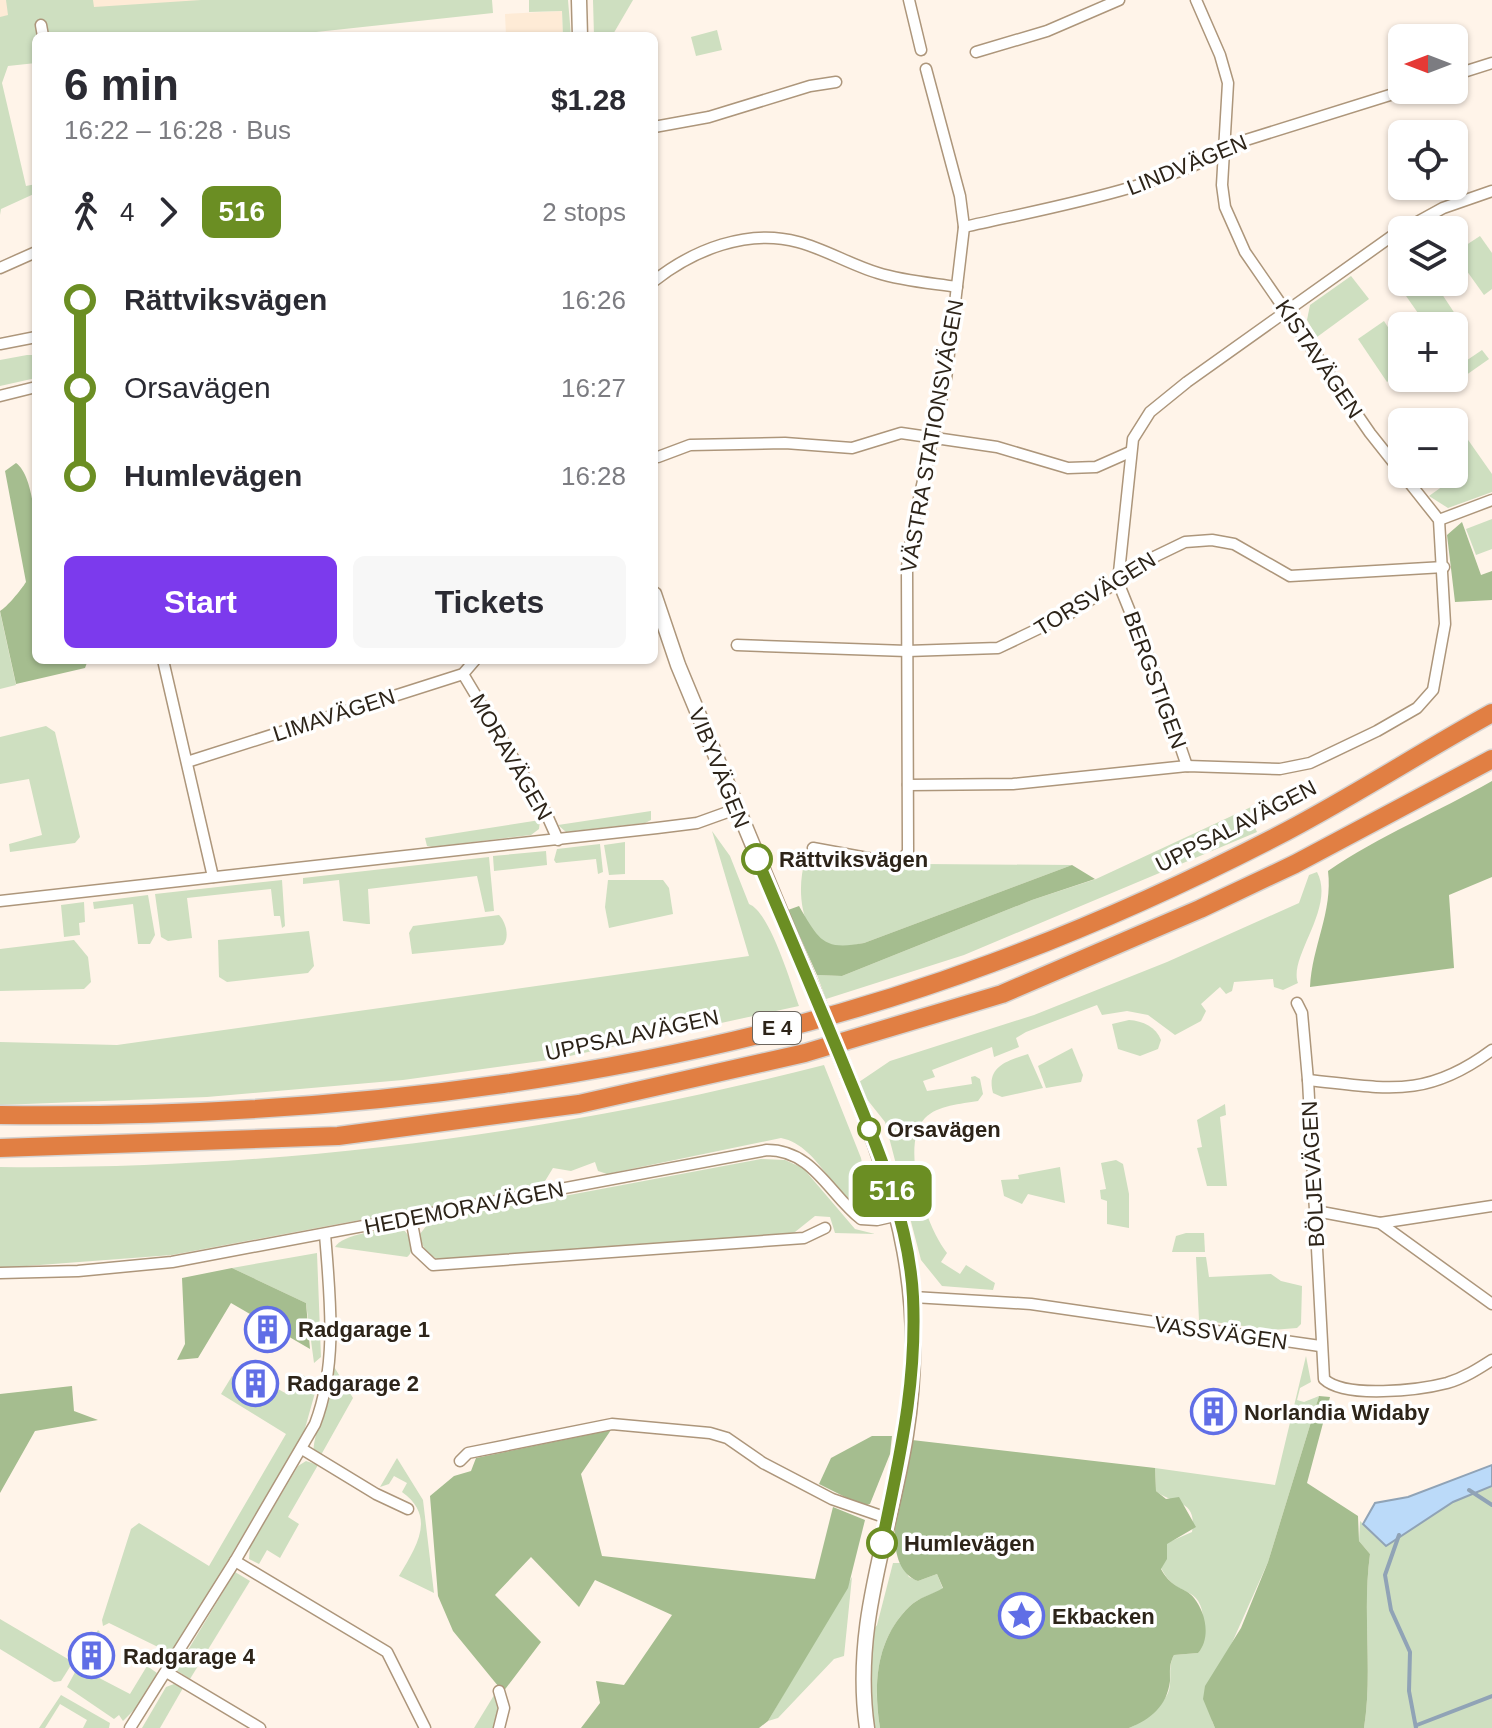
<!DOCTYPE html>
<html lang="en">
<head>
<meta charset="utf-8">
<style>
	body { margin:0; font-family:Helvetica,sans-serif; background:#f7f7f7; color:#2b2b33; height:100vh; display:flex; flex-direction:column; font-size:30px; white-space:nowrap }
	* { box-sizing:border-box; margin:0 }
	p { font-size:26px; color:#7c7c81 }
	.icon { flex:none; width:44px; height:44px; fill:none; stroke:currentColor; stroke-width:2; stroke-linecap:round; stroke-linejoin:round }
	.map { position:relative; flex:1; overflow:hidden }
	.drawer { position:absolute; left:32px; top:32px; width:626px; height:632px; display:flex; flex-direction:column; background:#fff; border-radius:12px; box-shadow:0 2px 6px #0004 }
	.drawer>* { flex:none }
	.badge { padding:0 16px; border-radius:12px; font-size:28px; line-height:52px }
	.needle { width:52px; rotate:270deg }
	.fabs { position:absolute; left:1388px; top:24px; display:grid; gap:16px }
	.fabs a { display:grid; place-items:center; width:80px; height:80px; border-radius:12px; background:#fff; box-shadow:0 2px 6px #0004; font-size:40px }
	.map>.badge { position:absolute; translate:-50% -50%; box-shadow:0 0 0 4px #fff }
	.legs { display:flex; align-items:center; gap:12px; height:88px; padding:0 32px; font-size:26px }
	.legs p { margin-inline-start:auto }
	.summary { display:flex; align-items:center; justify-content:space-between; height:136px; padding:0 32px }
	h1 { font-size:44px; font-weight:700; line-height:60px }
	.action { display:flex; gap:16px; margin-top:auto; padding:16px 32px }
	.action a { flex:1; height:92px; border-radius:12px; background:#7c3aed; color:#fff; font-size:32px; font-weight:700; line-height:92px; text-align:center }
	.action a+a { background:#f7f7f7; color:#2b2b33 }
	ul { padding:0 32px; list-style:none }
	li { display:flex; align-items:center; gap:28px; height:88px; font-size:30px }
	li i { display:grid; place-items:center; width:12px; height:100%; margin:0 10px; background:currentColor }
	li i::after { content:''; width:20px; height:20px; margin:-10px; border:6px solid; border-radius:50%; background:#fff }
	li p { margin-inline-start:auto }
	li:first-child i { background:linear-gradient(#0000 50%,currentColor 0) }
	li:last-child i { background:linear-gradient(currentColor 50%,#0000 0) }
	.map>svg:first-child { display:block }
	.built { fill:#feebd6 }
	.green { fill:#cedfc0 }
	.forest { fill:#a5bd8f }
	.water { fill:#bbdaf9; stroke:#90a3b6; stroke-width:2 }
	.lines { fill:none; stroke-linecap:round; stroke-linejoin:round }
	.stream { stroke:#90a3b6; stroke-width:4 }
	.street-casing { stroke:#ad967b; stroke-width:13 }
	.secondary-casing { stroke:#ad967b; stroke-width:17 }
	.highway-casing { stroke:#d5d3d1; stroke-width:21 }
	.street { stroke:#fff; stroke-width:10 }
	.secondary { stroke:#fff; stroke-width:14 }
	.highway { stroke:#e17f43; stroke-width:18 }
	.secondary-bridge-casing { stroke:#ad967b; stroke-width:17; stroke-linecap:butt }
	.secondary-bridge { stroke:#fff; stroke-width:14 }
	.line-1-casing { stroke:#fff; stroke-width:18 }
	.line-1 { stroke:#6b8e23; stroke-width:12 }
	.stop-1-dot { fill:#fff; stroke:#6b8e23; stroke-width:4 }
	.labels { text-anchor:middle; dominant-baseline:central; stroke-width:7; stroke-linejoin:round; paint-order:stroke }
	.shield { fill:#fff; stroke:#6c665e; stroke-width:2 }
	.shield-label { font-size:20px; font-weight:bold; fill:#2d2419 }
	.street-label { font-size:22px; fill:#2d2419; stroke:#fff }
	.stop-label { font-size:22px; font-weight:bold; fill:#2d2419; stroke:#fff; text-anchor:start }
	.poi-label { font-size:22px; font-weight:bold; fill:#2d2419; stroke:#fff; text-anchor:start }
</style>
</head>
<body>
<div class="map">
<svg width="1492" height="1728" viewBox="0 0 1492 1728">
	<rect width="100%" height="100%" fill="#fff4e9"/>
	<g class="built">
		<polygon points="0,0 302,0 0,20"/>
		<polygon points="562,11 563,36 506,36 505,14"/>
	</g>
	<g class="green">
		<polygon points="6,0 93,0 94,7 201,0 492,0 493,13 279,36 36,36 36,63 8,66 2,83 26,186 36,184 36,193 1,209 0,215 0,17 8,15"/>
		<polygon points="529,0 568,0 571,36 563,36 562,11 529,12"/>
		<polygon points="593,0 633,0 612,36 594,36"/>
		<polygon points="717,30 722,50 696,56 691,37"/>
		<polygon points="1480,236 1492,253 1492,289 1484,295 1454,253"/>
		<polygon points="1351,276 1369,299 1317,337 1307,320 1310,305"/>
		<polygon points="1402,280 1434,282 1465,329 1454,337 1454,326 1427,326 1397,283"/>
		<polygon points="1384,321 1402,349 1402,371 1387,382 1358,339"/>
		<polygon points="1482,350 1489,359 1442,392 1435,382 1441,378 1454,378 1454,369"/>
		<polygon points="27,355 34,355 36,378 0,386 0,360"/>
		<polygon points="1452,417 1492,474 1492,492 1448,508 1429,496 1457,476 1454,422 1444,422"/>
		<polygon points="1492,519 1492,549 1476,555 1466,529"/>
		<polygon points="0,612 16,685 0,689"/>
		<polygon points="46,726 55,732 80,837 75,843 10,852 9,844 42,835 29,779 0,784 0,737"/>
		<polygon points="1251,807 1250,817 1257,832 964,955 826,999 817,975 842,976 1032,900 1096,879"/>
		<polygon points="651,811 651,820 645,823 566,832 558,825"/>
		<polygon points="540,820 539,829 531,835 433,847 427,846 425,838"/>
		<path d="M 712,831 L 730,856 L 749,904 C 770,912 791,984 799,1006 L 556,1059 L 403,1080 L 207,1097 L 0,1105 L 0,1042 L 117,1045 L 749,956 Z"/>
		<polygon points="625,842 625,874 609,875 604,845"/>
		<polygon points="600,844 603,872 598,874 596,859 556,863 554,860 557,849"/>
		<polygon points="546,851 547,865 494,871 493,856"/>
		<path d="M 827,854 L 885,865 L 898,866 L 909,860 L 923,864 L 1072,865 L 864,943 C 856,944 846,948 838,947 C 800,944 796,889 805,861 Z"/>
		<polygon points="489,857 494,911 485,912 477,876 368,889 370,924 367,924 343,921 339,880 303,884 303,878"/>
		<path d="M 1317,872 C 1336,908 1288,957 1298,983 L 1283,990 L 1274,987 L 1273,979 L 1234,982 L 1232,991 L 1226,994 L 1220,987 L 1201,1004 L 1206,1011 L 1201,1021 L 1175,1035 L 1148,1015 L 1127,1011 L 1102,1015 L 1097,1005 L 1026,1032 L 1016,1038 L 1019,1047 L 994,1057 L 992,1047 L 932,1070 L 935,1077 L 923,1081 L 927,1091 L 972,1084 L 971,1077 L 975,1076 L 980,1079 L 983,1094 L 978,1101 C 961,1104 938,1105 925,1118 C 899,1145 926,1227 947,1253 L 941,1262 L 960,1274 L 966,1265 L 995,1283 L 993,1290 L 942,1286 L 921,1260 L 885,1122 L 858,1088 L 859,1082 L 890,1061 L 1034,1015 L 1167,962 L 1299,903 L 1309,875 Z"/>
		<polygon points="282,880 285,926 282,928 280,916 274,916 271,889 187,898 192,938 168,941 161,937 155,894"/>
		<polygon points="608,880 663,880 669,888 673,914 609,928 605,907"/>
		<polygon points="148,895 155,935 150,944 138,944 133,904 94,909 93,902"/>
		<polygon points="84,902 85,922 79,923 80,935 64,937 61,905"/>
		<path d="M 499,915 C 506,922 510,938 503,945 L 412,954 L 409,933 L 413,926 Z"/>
		<polygon points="309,931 314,966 308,973 227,982 219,977 218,940"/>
		<polygon points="74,940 88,957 91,982 84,989 0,991 0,949"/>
		<path d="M 1129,1020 C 1143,1021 1156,1027 1161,1040 L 1158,1049 L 1140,1056 L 1118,1049 L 1112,1024 Z"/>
		<polygon points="1072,1048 1083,1075 1081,1082 1046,1088 1038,1066"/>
		<path d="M 1028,1054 L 1043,1088 L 1002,1097 L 993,1093 C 986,1067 1006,1061 1028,1054 Z"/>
		<path d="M 824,1065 L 861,1158 L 871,1208 C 835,1207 822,1146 781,1138 L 607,1174 L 598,1171 L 595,1162 L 571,1171 L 553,1168 L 542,1186 L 172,1255 L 0,1268 L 0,1167 C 277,1170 556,1134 824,1065 Z"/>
		<polygon points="1225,1104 1226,1115 1220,1117 1227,1186 1207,1186 1197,1148 1202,1147 1197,1120"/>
		<path d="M 761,1159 L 785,1160 L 803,1168 L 855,1229 L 875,1234 L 835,1233 L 830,1217 L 815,1216 L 790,1236 L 439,1260 C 428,1254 421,1248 420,1234 L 430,1221 Z"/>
		<polygon points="1116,1160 1123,1164 1129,1194 1129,1228 1107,1224 1107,1201 1101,1199 1100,1190 1106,1189 1101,1163"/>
		<polygon points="1060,1167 1065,1203 1028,1194 1022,1204 1004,1196 1001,1180 1019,1179 1018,1175"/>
		<path d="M 401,1228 C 410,1233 416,1251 407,1257 L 335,1247 C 342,1234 385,1229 401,1228 Z"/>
		<polygon points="1186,1233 1204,1233 1205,1252 1172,1252 1176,1236"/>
		<polygon points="317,1253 321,1357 314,1363 306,1303 232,1268"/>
		<polygon points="1196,1257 1206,1257 1209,1277 1271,1274 1281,1281 1302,1286 1301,1324 1297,1328 1272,1330 1199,1320"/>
		<path d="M 1306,1356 L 1311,1382 L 1300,1388 L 1297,1400 L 1304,1402 L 1319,1396 L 1268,1562 L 1227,1654 L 1212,1721 L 1215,1728 L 1129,1728 C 1143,1722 1161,1708 1168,1693 C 1173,1681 1167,1667 1174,1655 L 1198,1653 C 1203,1637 1210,1603 1189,1593 C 1176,1587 1168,1582 1161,1568 L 1167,1543 L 1192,1532 C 1198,1498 1172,1505 1156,1491 L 1155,1468 L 1275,1485 Z"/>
		<path d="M 333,1365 L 353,1398 L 321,1455 L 314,1450 C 312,1442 331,1385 333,1365 Z"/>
		<polygon points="300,1374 318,1382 304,1432 166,1665 153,1657 158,1647 109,1623 103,1626 102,1620 131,1529 139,1523 209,1566 286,1434 221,1394 232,1376 270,1397 276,1388 289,1395"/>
		<path d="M 397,1458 L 423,1500 L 434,1593 L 399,1576 C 416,1547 437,1517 402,1492 L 407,1483 L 394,1476 L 389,1484 L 380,1487 Z"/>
		<polygon points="306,1461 318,1465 288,1517 299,1524 280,1558 267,1550 259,1564 249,1559 250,1547 298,1466"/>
		<path d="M 1492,1486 L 1492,1728 L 1364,1728 C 1373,1671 1362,1612 1370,1554 L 1359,1541 L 1360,1521 L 1386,1546 L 1453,1502 Z"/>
		<path d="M 893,1563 L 900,1563 L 909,1577 L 918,1581 L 937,1574 L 943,1589 C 933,1594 918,1598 910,1606 C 876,1639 873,1683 880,1728 L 874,1728 C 872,1706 863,1641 877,1625 Z"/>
		<polygon points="235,1572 250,1581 190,1679 176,1670"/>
		<polygon points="852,1577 844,1656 834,1659 778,1718 768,1721"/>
		<polygon points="0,1619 73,1662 61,1681 54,1682 0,1649"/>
		<polygon points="98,1630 100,1632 80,1668 130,1694 147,1666 157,1673 141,1703 123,1721 119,1715 114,1719 67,1687"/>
		<polygon points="174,1684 183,1688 160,1728 142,1728 166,1687"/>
		<polygon points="496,1692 499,1705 496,1728 474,1728"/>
		<polygon points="61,1695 110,1723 109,1728 83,1728 87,1720 60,1704 45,1728 39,1728"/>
	</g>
	<g class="forest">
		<path d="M 16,463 C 46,484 36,621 36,660 L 88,660 L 85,668 L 16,684 L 0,611 C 7,607 21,590 26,582 L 5,471 Z"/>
		<polygon points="1462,522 1481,575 1492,571 1492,600 1455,602 1447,535"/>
		<path d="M 1492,781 L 1492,877 L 1449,895 L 1454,968 L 1310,987 C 1312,946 1333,912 1328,871 C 1379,836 1438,812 1492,781 Z"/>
		<path d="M 1072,865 L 1095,879 L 1032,900 L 842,976 L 817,975 L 788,910 L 799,906 C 819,940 823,951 864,943 Z"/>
		<polygon points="232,1268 306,1303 310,1349 231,1303 198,1358 177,1360 185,1344 182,1278"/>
		<polygon points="72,1386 74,1411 98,1420 35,1431 0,1493 0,1394"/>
		<path d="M 1319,1396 L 1330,1397 L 1307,1483 L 1358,1516 L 1359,1541 L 1370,1554 C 1362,1612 1373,1671 1364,1728 L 1215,1728 L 1203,1699 L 1205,1686 L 1241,1628 L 1268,1562 Z"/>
		<polygon points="611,1430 581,1474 602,1556 815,1579 833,1507 865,1520 848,1588 768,1721 759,1728 581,1728 600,1703 596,1681 624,1685 672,1615 595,1580 579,1607 531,1557 495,1595 541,1642 503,1692 453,1631 438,1596 430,1496 454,1476 471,1471 476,1458"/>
		<polygon points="872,1436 892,1436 890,1454 870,1504 863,1506 819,1484 831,1458"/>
		<path d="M 912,1440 L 1155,1468 L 1156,1491 L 1166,1499 L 1179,1497 L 1196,1527 L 1167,1544 L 1167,1559 L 1161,1569 C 1172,1590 1186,1587 1194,1598 C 1206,1613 1211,1638 1198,1653 L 1174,1655 C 1169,1664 1170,1671 1170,1681 C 1167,1706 1151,1719 1129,1728 L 880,1728 C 873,1683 876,1639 910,1606 C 918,1598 933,1594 943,1588 L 937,1574 L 918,1581 C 874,1564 905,1474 912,1440 Z"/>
	</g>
	<polygon class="water" points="1492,1465 1492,1486 1453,1502 1386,1546 1363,1524 1375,1503 1408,1497"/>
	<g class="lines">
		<g class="stream">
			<polyline points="1469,1490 1492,1505"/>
			<polyline points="1399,1535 1385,1575 1391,1610 1410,1652 1409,1691 1416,1728"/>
			<polyline points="1417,1725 1492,1696"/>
		</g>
		<defs>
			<g id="street">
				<polyline points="909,0 921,50"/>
				<polyline points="41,25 43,36"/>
				<polyline points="976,52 1047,31 1119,0"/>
				<polyline points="1454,75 1492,63"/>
				<polyline points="654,127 709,117 810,86 836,82"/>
				<path d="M 964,227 C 1061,205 1160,189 1246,140 L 1406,90"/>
				<polyline points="0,268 36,252"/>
				<path d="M 654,281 C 693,250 748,228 798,242 C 825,249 851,265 878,273 C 903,281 931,283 957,287"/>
				<polyline points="0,344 36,337"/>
				<polyline points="0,396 36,387"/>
				<polyline points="658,457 690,445 785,443 852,448 901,433 997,447 1068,468 1096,467 1130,452"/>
				<polyline points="1439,520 1492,500"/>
				<polyline points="737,645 907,651 998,648 1069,614 1156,556 1185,542 1212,540 1234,544 1290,576 1444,567"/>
				<polyline points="163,660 213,877"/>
				<polyline points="463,674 545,811 558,840"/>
				<polyline points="187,762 463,674 475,660"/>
				<polyline points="1187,766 1158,681 1118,582 1133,439 1150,412 1187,382 1392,236 1443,208 1492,191"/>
				<polyline points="908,785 1013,784 1187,766 1280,769 1310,763 1377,731 1417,708 1433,690 1445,624 1439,520 1370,433 1245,252 1225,207 1222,185 1228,83 1220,55 1196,0"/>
				<polyline points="813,848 889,862 901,860 908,852 907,567 913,525 946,379 964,227 960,196 926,69"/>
				<polyline points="0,901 657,828 697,823 736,809"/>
				<path d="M 1297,1003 L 1302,1013 L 1308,1080 L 1324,1379 C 1345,1399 1420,1390 1447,1383 C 1464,1378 1478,1369 1492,1360"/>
				<path d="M 1308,1080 C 1386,1088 1425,1100 1492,1050"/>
				<polyline points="1316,1211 1380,1223 1492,1304"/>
				<polyline points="411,1218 417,1250 433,1265 804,1238 825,1228"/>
				<polyline points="1380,1223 1492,1206"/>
				<path d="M 0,1273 L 78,1271 L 172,1262 L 767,1150 C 813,1150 829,1194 861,1219 L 877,1220 L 899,1215"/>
				<polyline points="913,1297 1031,1304 1320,1346"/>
				<polyline points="302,1449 376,1494 408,1509"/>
				<polyline points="460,1461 468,1453 612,1424 710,1433 727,1438 763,1463 832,1499 887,1518"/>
				<polyline points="235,1561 387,1652 425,1728"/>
				<polyline points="168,1673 260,1728"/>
				<polyline points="499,1691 504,1708 499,1728"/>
				<path d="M 130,1728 L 235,1561 L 315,1424 C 338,1364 330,1298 325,1234"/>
			</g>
			<g id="secondary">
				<polyline points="579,0 580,36"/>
				<polyline points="654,594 678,665 813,990"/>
				<path d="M 848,1076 C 900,1197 927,1302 906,1435 C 890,1536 852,1624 867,1728"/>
			</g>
			<g id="highway">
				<path d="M 0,1115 C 330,1119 681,1079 992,963 C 1089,927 1195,879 1287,831 C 1357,794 1423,751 1492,713"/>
				<polyline points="0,1148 338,1136 579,1104 805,1053 1002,994 1200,909 1295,864 1492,759"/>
			</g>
		</defs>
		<use href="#street" class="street-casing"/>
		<use href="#secondary" class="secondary-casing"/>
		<use href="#highway" class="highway-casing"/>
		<use href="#street" class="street"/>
		<use href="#secondary" class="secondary"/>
		<use href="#highway" class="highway"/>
		<defs>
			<polyline id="secondary-bridge" points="813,990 848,1076"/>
		</defs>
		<use href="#secondary-bridge" class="secondary-bridge-casing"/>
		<use href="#secondary-bridge" class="secondary-bridge"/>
	</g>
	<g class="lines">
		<defs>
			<path id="line-1" d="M 757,859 C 786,928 816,997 844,1066 C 874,1140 909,1217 913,1297 C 917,1386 899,1458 882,1543"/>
		</defs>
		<use href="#line-1" class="line-1-casing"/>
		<use href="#line-1" class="line-1"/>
	</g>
	<defs>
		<symbol id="building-ring" viewBox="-11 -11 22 22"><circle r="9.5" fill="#fff" stroke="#606ee6" stroke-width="1.5"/><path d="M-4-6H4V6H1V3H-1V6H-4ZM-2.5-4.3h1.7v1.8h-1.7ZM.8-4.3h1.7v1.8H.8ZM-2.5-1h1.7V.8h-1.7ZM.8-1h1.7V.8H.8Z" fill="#606ee6"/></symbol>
		<symbol id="sight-ring" viewBox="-11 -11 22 22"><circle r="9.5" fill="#fff" stroke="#606ee6" stroke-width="1.5"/><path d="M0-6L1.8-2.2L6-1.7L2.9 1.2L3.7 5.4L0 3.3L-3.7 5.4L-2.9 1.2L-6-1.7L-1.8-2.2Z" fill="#606ee6"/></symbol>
	</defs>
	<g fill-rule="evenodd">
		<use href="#building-ring" x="242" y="1304" width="51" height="51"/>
		<use href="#building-ring" x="230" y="1358" width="51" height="51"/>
		<use href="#building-ring" x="1188" y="1386" width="51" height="51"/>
		<use href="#sight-ring" x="996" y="1590" width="51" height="51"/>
		<use href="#building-ring" x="66" y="1630" width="51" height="51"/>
	</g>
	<g class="stop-1-dot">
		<circle cx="757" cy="859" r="14"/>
		<circle cx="869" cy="1129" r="10"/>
		<circle cx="882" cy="1543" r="14"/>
	</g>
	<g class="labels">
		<rect class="shield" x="753" y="1012" width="48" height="32" rx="6"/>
		<g class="shield-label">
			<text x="777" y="1028">E 4</text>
		</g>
		<g class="street-label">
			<text transform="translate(1187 165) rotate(-22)">LINDVÄGEN</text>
			<text transform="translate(1319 359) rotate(56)">KISTAVÄGEN</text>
			<text transform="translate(932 436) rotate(-80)">VÄSTRA STATIONSVÄGEN</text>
			<text transform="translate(1095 594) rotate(-32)">TORSVÄGEN</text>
			<text transform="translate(1155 680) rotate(70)">BERGSTIGEN</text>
			<text transform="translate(334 715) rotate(-18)">LIMAVÄGEN</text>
			<text transform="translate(511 757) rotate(60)">MORAVÄGEN</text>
			<text transform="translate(719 768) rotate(68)">VIBYVÄGEN</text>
			<text transform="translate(1236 826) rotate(-27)">UPPSALAVÄGEN</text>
			<text transform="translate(632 1035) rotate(-12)">UPPSALAVÄGEN</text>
			<text transform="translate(1313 1174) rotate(-93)">BÖLJEVÄGEN</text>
			<text transform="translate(464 1208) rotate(-11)">HEDEMORAVÄGEN</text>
			<text transform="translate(1221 1333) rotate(8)">VASSVÄGEN</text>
		</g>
		<g class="stop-label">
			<text x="779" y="859">Rättviksvägen</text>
			<text x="887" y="1129">Orsavägen</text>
			<text x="904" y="1543">Humlevägen</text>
		</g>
		<g class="poi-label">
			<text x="298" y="1329">Radgarage 1</text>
			<text x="287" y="1383">Radgarage 2</text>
			<text x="1244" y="1412">Norlandia Widaby</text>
			<text x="1052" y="1616">Ekbacken</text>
			<text x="123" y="1656">Radgarage 4</text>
		</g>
	</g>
</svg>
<div class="fabs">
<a><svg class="needle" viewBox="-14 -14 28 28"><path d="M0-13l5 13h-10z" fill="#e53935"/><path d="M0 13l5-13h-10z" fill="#7c7c81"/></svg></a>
<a><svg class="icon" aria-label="locate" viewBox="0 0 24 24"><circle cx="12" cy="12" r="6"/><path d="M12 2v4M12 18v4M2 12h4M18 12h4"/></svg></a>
<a><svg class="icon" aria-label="layers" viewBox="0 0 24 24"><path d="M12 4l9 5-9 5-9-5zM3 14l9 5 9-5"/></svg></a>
<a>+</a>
<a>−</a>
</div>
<b class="badge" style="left:892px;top:1191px;background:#6b8e23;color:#fff">516</b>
<section class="drawer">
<div class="summary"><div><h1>6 min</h1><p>16:22 – 16:28 · Bus</p></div><b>$1.28</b></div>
<div class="legs"><svg class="icon" aria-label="walk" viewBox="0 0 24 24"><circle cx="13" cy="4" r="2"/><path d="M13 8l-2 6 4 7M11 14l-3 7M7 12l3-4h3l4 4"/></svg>4<svg class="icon" aria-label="forward" viewBox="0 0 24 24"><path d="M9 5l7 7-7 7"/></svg><b class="badge" style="background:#6b8e23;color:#fff">516</b><p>2 stops</p></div>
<ul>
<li><i style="color:#6b8e23"></i><b>Rättviksvägen</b><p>16:26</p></li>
<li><i style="color:#6b8e23"></i><span>Orsavägen</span><p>16:27</p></li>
<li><i style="color:#6b8e23"></i><b>Humlevägen</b><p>16:28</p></li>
</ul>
<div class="action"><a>Start</a><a>Tickets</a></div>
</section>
</div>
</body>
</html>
